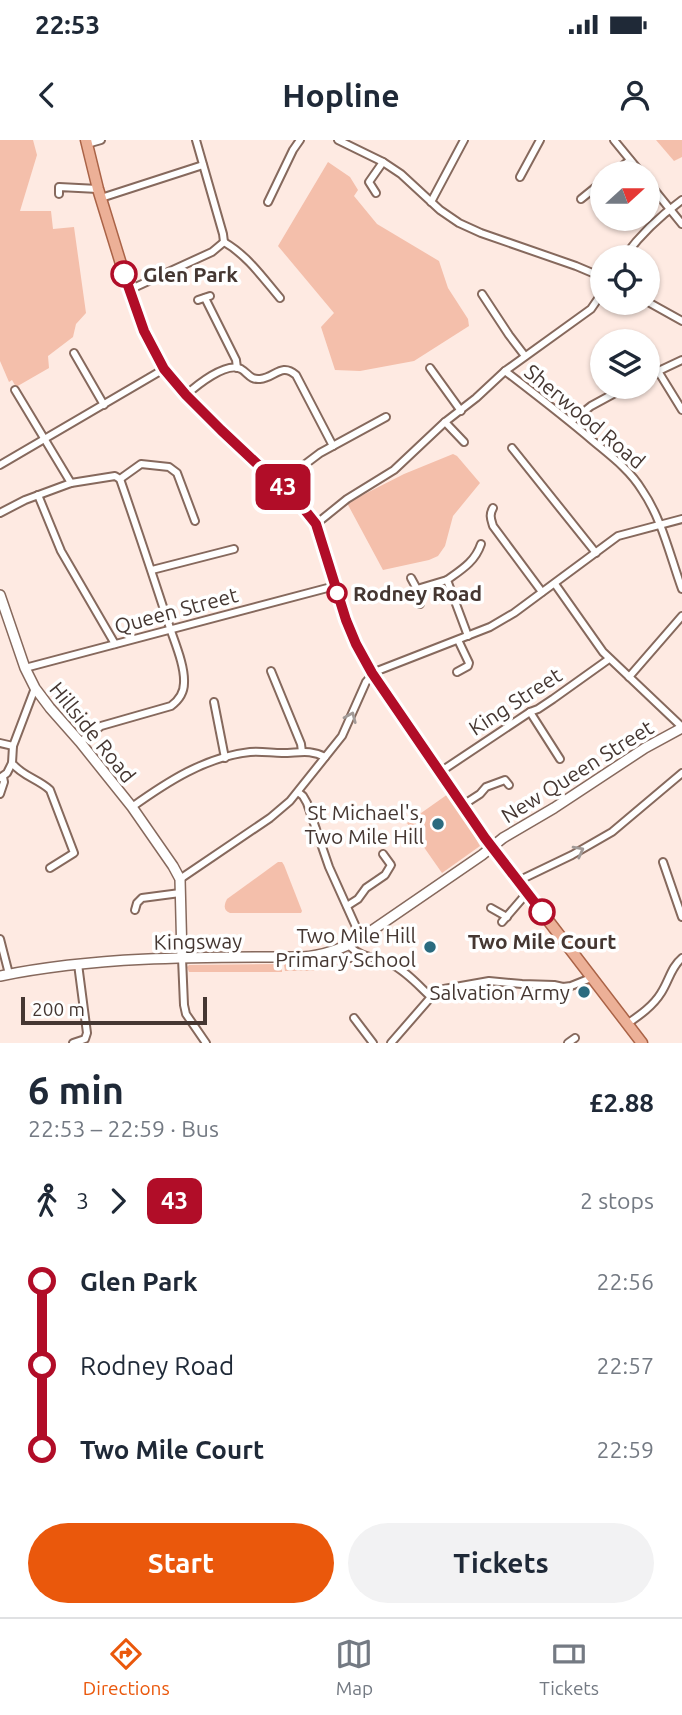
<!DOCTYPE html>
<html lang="en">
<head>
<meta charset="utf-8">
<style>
	body { margin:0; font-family:Ubuntu,sans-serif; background:#f2f2f3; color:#1f2937; height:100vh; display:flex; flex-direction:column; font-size:26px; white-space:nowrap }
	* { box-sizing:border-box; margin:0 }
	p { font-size:23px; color:#747a83 }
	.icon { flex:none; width:38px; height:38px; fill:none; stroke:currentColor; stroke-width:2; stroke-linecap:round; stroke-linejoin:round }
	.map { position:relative; height:903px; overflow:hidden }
	.sheet { display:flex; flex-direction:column; background:#fff; flex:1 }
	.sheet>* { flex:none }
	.badge { padding:0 14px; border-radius:10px; font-size:24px; line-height:46px }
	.needle { width:46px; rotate:69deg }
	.controls { position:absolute; left:590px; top:21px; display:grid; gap:14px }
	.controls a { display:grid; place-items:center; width:70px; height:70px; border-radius:50%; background:#fff; box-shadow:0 2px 5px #0004; font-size:35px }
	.scale { position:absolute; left:21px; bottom:18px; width:186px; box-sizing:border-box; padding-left:7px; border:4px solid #453732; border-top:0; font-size:19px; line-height:24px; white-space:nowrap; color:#453732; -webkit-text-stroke:5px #fff; paint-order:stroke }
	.map>.badge { position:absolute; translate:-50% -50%; box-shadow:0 0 0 4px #fff }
	.legs { display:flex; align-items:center; gap:10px; height:77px; padding:0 28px; font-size:23px }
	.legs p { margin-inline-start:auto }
	.overview { display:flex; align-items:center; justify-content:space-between; height:119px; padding:0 28px }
	h1 { font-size:38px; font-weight:700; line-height:52px }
	.action { display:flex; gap:14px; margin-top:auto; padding:14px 28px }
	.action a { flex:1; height:80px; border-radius:42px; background:#ea580c; color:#fff; font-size:28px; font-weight:700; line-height:80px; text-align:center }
	.action a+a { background:#f2f2f3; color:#1f2937 }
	ul { padding:0 28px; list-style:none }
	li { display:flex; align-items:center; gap:24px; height:84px; font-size:26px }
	li i { display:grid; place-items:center; width:10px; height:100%; margin:0 9px; background:currentColor }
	li i::after { content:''; width:18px; height:18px; margin:-9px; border:5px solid; border-radius:50%; background:#fff }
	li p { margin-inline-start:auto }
	li:first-child i { background:linear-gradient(#0000 50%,currentColor 0) }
	li:last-child i { background:linear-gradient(currentColor 50%,#0000 0) }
	.status { display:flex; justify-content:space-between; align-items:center; height:49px; padding:0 35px; background:#fff; direction:ltr }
	.status svg { height:19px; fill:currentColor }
	header { display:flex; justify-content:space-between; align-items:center; height:91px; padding:0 28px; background:#fff; font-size:32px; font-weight:700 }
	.menu { display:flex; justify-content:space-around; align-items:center; height:98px; border-top:2px solid #e0e1e3; background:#fff; font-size:19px; color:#747a83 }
	.menu a { display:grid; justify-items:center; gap:4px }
	.menu .selected { color:#ea580c }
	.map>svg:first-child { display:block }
	.green { fill:#f4bfab }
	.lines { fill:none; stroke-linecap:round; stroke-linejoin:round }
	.street-casing { stroke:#86695d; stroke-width:10 }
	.secondary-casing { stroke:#86695d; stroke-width:12 }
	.primary-casing { stroke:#aa6347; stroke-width:13 }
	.street { stroke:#fff; stroke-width:6 }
	.secondary { stroke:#fff; stroke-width:9 }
	.primary { stroke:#ecb097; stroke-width:10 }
	.oneway { stroke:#a29b98 }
	.line-1-casing { stroke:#fff; stroke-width:16 }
	.line-1 { stroke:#b10d28; stroke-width:10 }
	.stop-1-dot { fill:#fff; stroke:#b10d28; stroke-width:3.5 }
	.poi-dot { fill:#2b6b7f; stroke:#fff; stroke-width:2.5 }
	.labels { text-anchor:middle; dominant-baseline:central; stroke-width:7; stroke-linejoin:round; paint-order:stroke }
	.stop-label { font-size:21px; font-weight:bold; fill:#453732; stroke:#fff; text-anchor:start }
	.street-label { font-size:21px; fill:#453732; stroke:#fff }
	.poi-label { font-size:21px; fill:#453732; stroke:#fff; text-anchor:end }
</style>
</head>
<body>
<div class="status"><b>22:53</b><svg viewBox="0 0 49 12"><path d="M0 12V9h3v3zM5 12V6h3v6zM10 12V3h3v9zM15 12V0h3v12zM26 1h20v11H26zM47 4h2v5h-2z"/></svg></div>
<header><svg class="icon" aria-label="back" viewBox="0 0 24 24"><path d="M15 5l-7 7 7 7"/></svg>Hopline<svg class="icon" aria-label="person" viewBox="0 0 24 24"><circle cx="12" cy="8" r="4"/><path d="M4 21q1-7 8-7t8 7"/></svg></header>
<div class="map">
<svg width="682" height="903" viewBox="0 0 682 903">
	<rect width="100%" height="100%" fill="#feeae2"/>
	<g class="green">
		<polygon points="0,0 33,0 37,15 20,71 51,71 53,89 74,87 86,173 76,184 73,197 48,216 49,228 16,247 12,240 9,242 0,221"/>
		<polygon points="656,0 682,0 682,17 674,21"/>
		<polygon points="328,22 350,37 358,50 354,56 377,84 439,121 448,148 468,179 469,186 414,221 360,231 335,230 321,187 334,173 278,106"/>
		<polygon points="453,314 457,316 480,343 453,376 445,406 438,416 429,420 383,430 347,363 404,334"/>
		<polygon points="448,654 473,690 472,692 480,706 442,733 407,683"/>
		<path d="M 278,722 L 282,722 L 284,725 L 302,771 L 301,773 L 230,773 C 223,770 224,765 227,759 Z"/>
		<polygon points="282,824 282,832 189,832 187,827 189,825"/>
		<polygon points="286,824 338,824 311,831 285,831 284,825"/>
	</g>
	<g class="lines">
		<defs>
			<g id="street">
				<polyline points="196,0 223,94 224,102"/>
				<polyline points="338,0 383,22 401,34 440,70 459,83 481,93 576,126 602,137"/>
				<polyline points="614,0 641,33"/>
				<polyline points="87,4 101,0"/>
				<polyline points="614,33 630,20"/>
				<polyline points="520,37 540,0"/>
				<polyline points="648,42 682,84"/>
				<polyline points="376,53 369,42 383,22"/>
				<polyline points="59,54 59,47 98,49"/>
				<polyline points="101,58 203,25"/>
				<polyline points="581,59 602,42"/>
				<polyline points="268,62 293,10 300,0"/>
				<polyline points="431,62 464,0"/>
				<path d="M 224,102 C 247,115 263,138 280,158"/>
				<path d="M 624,117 C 640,95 660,76 682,60"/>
				<polyline points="129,150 212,112 224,102"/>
				<polyline points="482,154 509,195 525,216"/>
				<polyline points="205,158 236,220 237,228"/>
				<polyline points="198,160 210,156"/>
				<polyline points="648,162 682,181"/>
				<polyline points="74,213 104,265"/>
				<polyline points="430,228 461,271"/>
				<path d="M 505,231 C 535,254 565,277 593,301 C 611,316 630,330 642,350 C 662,379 670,416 682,449"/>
				<polyline points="658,231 682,270"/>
				<polyline points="648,236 682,220"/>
				<polyline points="15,250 71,343"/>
				<path d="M 186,255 C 196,246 226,221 241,229 C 248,233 250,240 260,239 C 275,238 281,222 296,235 L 333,306"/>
				<polyline points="445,282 464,302"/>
				<polyline points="571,282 591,266 626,247"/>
				<polyline points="512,308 596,413"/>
				<polyline points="0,325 164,229"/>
				<polyline points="279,344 320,313 386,277"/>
				<polyline points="38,355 61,411 115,504"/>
				<path d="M 493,368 C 489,375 491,379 493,386 L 542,452"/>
				<polyline points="0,373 25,360 71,343 115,336 120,339 141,324 169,327 177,333 195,381"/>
				<polyline points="316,384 347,359 394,330 445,282 476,258 505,231 591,169 602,153"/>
				<polyline points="152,430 234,409"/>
				<polyline points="411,438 417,449 420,464"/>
				<polyline points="555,444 603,512 682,587"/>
				<polyline points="417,449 447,440"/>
				<path d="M 468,496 L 447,440 C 461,430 475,422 481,404"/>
				<polyline points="25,528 335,446"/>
				<polyline points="271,531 301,604 302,612"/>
				<polyline points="457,532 468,526 469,523 458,500"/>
				<polyline points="372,533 490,487 514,473 618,396 682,379"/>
				<polyline points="629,537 682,476"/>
				<polyline points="214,562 225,618"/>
				<polyline points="530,572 560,619"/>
				<path d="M 80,602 L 101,586 L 171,566 C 179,560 184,553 184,543 C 185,525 174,501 169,485 C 153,436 137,388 120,339"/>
				<polyline points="0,603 13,606"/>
				<path d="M 12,623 C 22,636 38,639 50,650 L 74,713 L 50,728"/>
				<polyline points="440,632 530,572 538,569 553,559 609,519"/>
				<polyline points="0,638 7,633 12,623 13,606 35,548"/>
				<polyline points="298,652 303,656 307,663 329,727 361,798"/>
				<polyline points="0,654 4,642 3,637"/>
				<polyline points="463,665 480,654 486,647 505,640 509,645"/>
				<path d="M 132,667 C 167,642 205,617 250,612 C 261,611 272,613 282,613 C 299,613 310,609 325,617"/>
				<polyline points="663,722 682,777"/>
				<polyline points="180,739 270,678 290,661 342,596 366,542 373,534"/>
				<polyline points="518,741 572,715 612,692 682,633"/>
				<polyline points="347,766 358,759 366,748 385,735 391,725 383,714"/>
				<polyline points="491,768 507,777"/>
				<polyline points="135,770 137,763 142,758 180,753"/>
				<polyline points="502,782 527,753"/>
				<polyline points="0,799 9,834"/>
				<path d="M 349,805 C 359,818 377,817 391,824 C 406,831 419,846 431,857"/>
				<polyline points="327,814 349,818 364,817"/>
				<polyline points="182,818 184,865 186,874 206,903"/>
				<polyline points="354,878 373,903"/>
				<path d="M 627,884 C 640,875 653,866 661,853 C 669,841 671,827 682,818"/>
				<polyline points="73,903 85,899 87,893 78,824"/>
				<polyline points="391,903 431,857 444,849 489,841 522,844 554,845 563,847 571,846 591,838"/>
				<polyline points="568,903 575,898"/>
			</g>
			<g id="secondary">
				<polyline points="0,455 25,528 35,548 50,568 80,602 132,667 173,726 180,739 182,818"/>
				<path d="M 0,836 C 99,816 201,817 302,817 C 324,816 342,809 361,798 L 482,715 L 503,698 L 554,668 L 645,608 L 682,588"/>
			</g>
			<polyline id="primary" points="86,0 98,49 129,150 136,171 156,216 164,229 186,255 300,364 316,384 346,480 356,504 372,533 485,698 642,903"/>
		</defs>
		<use href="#street" class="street-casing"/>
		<use href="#secondary" class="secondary-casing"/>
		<use href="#primary" class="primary-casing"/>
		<use href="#street" class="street"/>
		<use href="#secondary" class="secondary"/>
		<use href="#primary" class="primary"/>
	</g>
	<defs><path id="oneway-chevron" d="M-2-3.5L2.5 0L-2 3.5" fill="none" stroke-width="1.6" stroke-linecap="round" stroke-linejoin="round" transform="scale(1.75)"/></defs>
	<g class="oneway">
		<use href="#oneway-chevron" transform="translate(351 577) rotate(-67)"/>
		<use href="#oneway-chevron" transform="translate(579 711) rotate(-28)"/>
	</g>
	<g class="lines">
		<defs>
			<polyline id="line-1" points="124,134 144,191 164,229 186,255 221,290 300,364 316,384 346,480 356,504 372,533 485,698 542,772"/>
		</defs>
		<use href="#line-1" class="line-1-casing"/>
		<use href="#line-1" class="line-1"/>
	</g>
	<g class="stop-1-dot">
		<circle cx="124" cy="134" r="12"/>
		<circle cx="337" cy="453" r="9"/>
		<circle cx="542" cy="772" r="12"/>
	</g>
	<g class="poi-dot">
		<circle cx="438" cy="684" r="7"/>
		<circle cx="430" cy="807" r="7"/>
		<circle cx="584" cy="852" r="7"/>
	</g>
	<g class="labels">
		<g class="stop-label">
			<text x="143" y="134">Glen Park</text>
			<text x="353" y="453">Rodney Road</text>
			<text x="542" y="801" text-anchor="middle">Two Mile Court</text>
		</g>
		<g class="street-label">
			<text transform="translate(585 276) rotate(40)">Sherwood Road</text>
			<text transform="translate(176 470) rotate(-15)">Queen Street</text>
			<text transform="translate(515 561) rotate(-33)">King Street</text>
			<text transform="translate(93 592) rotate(51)">Hillside Road</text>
			<text transform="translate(577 631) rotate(-32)">New Queen Street</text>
			<text transform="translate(198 801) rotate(-1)">Kingsway</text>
		</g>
		<g class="poi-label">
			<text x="424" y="672">St Michael's,<tspan x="424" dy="24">Two Mile Hill</tspan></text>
			<text x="416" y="795">Two Mile Hill<tspan x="416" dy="24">Primary School</tspan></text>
			<text x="570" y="852">Salvation Army</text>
		</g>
	</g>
</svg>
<div class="controls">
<a><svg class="needle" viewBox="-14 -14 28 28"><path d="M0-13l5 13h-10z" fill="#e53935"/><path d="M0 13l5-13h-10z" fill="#747a83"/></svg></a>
<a><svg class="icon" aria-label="locate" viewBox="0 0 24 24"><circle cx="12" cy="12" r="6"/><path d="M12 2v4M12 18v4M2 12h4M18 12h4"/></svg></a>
<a><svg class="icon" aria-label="layers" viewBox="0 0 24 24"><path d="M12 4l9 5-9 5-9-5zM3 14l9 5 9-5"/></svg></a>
</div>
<div class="scale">200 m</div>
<b class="badge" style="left:283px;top:347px;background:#b10d28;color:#fff">43</b>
</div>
<section class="sheet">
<div class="overview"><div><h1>6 min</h1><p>22:53 – 22:59 · Bus</p></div><b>£2.88</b></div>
<div class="legs"><svg class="icon" aria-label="walk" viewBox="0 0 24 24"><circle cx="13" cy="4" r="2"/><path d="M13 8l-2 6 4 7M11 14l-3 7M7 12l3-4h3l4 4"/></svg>3<svg class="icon" aria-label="forward" viewBox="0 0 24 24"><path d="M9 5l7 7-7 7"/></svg><b class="badge" style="background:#b10d28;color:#fff">43</b><p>2 stops</p></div>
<ul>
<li><i style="color:#b10d28"></i><b>Glen Park</b><p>22:56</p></li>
<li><i style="color:#b10d28"></i><span>Rodney Road</span><p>22:57</p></li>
<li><i style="color:#b10d28"></i><b>Two Mile Court</b><p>22:59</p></li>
</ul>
<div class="action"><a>Start</a><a>Tickets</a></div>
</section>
<nav class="menu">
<a class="selected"><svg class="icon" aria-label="directions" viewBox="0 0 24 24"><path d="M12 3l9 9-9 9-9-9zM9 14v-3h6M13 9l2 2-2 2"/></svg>Directions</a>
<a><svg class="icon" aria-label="map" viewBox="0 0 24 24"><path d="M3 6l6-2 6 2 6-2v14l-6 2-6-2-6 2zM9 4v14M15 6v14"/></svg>Map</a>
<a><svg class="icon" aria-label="tickets" viewBox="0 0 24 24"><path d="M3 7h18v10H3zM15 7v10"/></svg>Tickets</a>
</nav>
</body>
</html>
